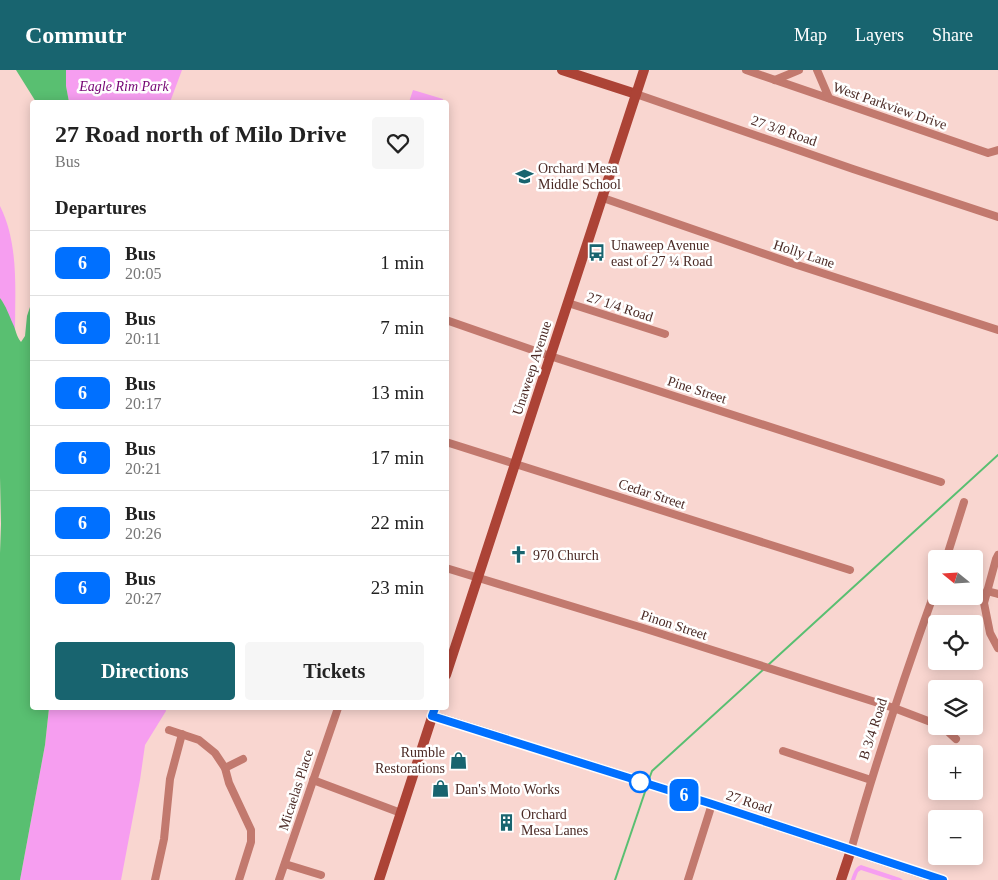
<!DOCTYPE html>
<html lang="en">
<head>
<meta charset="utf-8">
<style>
	body { margin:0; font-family:Georgia,serif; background:#f6f6f6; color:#222; height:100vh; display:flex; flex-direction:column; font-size:19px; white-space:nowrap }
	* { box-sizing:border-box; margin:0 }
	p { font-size:16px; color:#767676 }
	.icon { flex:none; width:28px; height:28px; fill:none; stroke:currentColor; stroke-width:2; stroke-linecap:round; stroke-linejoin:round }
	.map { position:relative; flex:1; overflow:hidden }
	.panel { position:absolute; left:30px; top:30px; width:419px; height:610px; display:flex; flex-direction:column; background:#fff; border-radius:5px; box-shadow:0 2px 12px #0003 }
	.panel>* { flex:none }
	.badge { padding:0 10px; border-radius:8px; font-size:18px; line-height:32px }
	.needle { width:32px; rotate:288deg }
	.buttons { position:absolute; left:928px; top:480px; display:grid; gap:10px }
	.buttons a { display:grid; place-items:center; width:55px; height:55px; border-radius:5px; background:#fff; box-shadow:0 2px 12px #0003; font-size:25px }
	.map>.badge { position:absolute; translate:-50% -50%; box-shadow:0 0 0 2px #fff }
	h2 { padding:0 25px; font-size:19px; line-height:45px }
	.round { display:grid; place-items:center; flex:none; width:52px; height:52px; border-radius:5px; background:#f6f6f6 }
	.head { display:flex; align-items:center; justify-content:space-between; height:85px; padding:0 25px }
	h1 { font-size:24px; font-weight:700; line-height:38px }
	.cta { display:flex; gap:10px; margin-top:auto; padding:10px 25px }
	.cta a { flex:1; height:58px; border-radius:5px; background:#18646f; color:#fff; font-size:20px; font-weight:700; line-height:58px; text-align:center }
	.cta a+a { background:#f6f6f6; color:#222 }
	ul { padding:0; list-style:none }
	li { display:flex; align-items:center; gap:15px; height:65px; padding:0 25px; border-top:1px solid #e0e0e0 }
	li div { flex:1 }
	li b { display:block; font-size:19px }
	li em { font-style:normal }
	li .badge { min-width:55px; font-weight:700; text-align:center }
	header { display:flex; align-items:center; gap:30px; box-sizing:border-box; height:70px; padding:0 25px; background:#18646f; color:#fff }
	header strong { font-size:24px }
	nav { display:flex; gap:28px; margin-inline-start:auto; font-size:18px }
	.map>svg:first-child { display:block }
	.green { fill:#f69ef0 }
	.water { fill:#59bf71 }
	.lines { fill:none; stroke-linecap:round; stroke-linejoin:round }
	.stream { stroke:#59bf71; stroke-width:2 }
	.street { stroke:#c2796e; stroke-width:8 }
	.secondary { stroke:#ac4336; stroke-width:10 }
	.line-casing { stroke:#fff; stroke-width:11 }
	.line { stroke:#0070ff; stroke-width:8 }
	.stop-dot { fill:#fff; stroke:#0070ff; stroke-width:2.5 }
	.labels { text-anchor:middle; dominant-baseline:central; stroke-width:5; stroke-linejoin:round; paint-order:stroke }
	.park-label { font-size:14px; font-style:italic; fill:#750473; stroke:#fff }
	.street-label { font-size:14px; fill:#4a2924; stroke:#fff }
	.poi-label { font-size:14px; fill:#4a2924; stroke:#fff; text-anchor:start }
</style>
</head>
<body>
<header>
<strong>Commutr</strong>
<nav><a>Map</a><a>Layers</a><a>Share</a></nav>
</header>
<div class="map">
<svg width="998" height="810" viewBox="0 0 998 810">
	<rect width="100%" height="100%" fill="#f9d6d0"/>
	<g class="green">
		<polygon points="66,0 182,0 170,32 69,32 66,16"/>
		<polygon points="413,20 443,29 442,32 409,32"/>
		<path d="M 0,136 C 19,174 15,220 15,261 L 4,235 L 0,228 Z"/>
		<polygon points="49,638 165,638 166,641 145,675 140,710 121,810 20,810 45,675"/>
		<path d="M 861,795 L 900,808 L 903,810 L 892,810 L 861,800 L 858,802 L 855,810 L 851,810 C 853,804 855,797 861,795 Z"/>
	</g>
	<g class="water">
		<polygon points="16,0 66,0 66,16 69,32 36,32"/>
		<path d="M 0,228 C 6,236 9,245 13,254 C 16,260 16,266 21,272 L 25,266 L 27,246 L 32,231 L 32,638 L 49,638 L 45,675 L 20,810 L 0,810 L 0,483 L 1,454 L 0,407 Z"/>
	</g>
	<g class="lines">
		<g class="stream">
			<polyline points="767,596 998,385"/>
			<polyline points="649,709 652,701 764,599"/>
			<polyline points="615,810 647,716"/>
		</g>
		<g class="street">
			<polyline points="746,0 988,83 998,80"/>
			<polyline points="817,0 829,28"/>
			<polyline points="775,10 799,0"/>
			<polyline points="636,24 853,99 998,147"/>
			<polyline points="603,128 788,192 998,260"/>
			<polyline points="568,233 665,264"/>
			<polyline points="446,250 550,286 941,412"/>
			<polyline points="446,372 850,500"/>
			<polyline points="998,485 996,489 984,533 990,563 998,578"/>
			<polyline points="946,489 964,432"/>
			<polyline points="446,498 643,558 894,638 936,654"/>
			<polyline points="987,521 998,524"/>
			<polyline points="942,656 956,669"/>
			<polyline points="169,660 199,670 215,683 225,698 229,713 251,760 251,772 239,810"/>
			<polyline points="783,681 871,710"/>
			<polyline points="225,698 243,689"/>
			<polyline points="313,710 401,743"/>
			<path d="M 851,780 C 876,691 905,604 936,518"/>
			<polyline points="285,794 321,805"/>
			<polyline points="155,810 164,769 170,709 182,664"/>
			<polyline points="279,810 338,638"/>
			<polyline points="688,810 712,734"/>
		</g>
		<g class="secondary">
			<polyline points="562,0 636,24"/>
			<polyline points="446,605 644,0"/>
			<polyline points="433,646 712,734 942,810"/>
			<polyline points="379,810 435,638"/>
			<polyline points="841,810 851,780"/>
		</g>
	</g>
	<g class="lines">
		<defs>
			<polyline id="line" points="435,638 432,646 712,734 943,810"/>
		</defs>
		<use href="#line" class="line-casing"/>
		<use href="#line" class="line"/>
	</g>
	<defs>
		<symbol id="school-bare" viewBox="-9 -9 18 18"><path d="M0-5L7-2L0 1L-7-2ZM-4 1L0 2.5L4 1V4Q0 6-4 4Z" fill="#18646f" stroke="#fff" stroke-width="2.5" paint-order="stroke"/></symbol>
		<symbol id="bus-bare" viewBox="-9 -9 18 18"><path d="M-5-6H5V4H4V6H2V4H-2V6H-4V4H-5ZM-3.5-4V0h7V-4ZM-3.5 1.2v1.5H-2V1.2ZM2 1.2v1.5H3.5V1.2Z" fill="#18646f" stroke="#fff" stroke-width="2.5" paint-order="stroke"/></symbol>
		<symbol id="church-bare" viewBox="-9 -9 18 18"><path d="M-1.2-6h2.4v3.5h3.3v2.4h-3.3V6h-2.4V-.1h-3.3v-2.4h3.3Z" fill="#18646f" stroke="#fff" stroke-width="2.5" paint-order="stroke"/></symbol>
		<symbol id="shop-bare" viewBox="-9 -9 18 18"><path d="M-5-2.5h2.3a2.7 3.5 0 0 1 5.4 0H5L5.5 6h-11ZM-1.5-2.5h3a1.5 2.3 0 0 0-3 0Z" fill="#18646f" stroke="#fff" stroke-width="2.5" paint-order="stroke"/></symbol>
		<symbol id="building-bare" viewBox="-9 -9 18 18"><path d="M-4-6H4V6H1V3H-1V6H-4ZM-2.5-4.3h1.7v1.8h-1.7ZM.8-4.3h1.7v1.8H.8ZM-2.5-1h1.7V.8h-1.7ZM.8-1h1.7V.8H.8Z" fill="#18646f" stroke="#fff" stroke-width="2.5" paint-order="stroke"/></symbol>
	</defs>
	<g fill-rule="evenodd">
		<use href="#school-bare" x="512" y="94" width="25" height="25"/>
		<use href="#bus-bare" x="584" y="170" width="25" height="25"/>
		<use href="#church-bare" x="506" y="472" width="25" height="25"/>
		<use href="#shop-bare" x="446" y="678" width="25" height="25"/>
		<use href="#shop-bare" x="428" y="706" width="25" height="25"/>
		<use href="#building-bare" x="494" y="740" width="25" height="25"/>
	</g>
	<circle class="stop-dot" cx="640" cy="712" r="10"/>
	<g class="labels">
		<g class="park-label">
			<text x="124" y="16">Eagle Rim Park</text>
		</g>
		<g class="street-label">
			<text transform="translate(890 36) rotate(19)">West Parkview Drive</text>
			<text transform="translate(784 61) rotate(19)">27 3/8 Road</text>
			<text transform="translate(804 184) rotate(18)">Holly Lane</text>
			<text transform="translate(620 237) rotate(18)">27 1/4 Road</text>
			<text transform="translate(532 298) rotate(-72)">Unaweep Avenue</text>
			<text transform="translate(697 320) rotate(18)">Pine Street</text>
			<text transform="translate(652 424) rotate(18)">Cedar Street</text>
			<text transform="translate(674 555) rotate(18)">Pinon Street</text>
			<text transform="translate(873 659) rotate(-72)">B 3/4 Road</text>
			<text transform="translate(296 720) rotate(-72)">Micaelas Place</text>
			<text transform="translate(749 732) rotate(18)">27 Road</text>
		</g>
		<g class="poi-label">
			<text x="538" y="98">Orchard Mesa<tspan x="538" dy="16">Middle School</tspan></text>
			<text x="611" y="175">Unaweep Avenue<tspan x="611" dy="16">east of 27 ¼ Road</tspan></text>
			<text x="533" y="485">970 Church</text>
			<text x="445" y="682" text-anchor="end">Rumble<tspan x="445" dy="16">Restorations</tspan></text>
			<text x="455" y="719">Dan's Moto Works</text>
			<text x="521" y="744">Orchard<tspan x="521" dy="16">Mesa Lanes</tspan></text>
		</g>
	</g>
</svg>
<div class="buttons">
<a><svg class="needle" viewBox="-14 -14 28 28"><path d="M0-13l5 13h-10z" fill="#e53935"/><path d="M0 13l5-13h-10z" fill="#767676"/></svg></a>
<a><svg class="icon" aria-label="locate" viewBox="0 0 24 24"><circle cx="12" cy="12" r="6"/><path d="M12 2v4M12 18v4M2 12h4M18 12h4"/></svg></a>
<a><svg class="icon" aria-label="layers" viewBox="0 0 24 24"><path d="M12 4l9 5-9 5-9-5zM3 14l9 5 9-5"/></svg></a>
<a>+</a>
<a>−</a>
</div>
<b class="badge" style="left:684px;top:725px;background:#0070ff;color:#fff">6</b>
<section class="panel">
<div class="head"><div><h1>27 Road north of Milo Drive</h1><p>Bus</p></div><a class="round"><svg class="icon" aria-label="heart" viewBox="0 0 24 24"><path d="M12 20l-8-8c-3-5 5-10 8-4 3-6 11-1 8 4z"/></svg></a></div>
<h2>Departures</h2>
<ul>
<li><span class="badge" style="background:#0070ff;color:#fff">6</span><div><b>Bus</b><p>20:05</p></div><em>1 min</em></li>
<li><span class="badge" style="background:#0070ff;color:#fff">6</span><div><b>Bus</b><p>20:11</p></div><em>7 min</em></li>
<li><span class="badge" style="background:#0070ff;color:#fff">6</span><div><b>Bus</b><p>20:17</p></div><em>13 min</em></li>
<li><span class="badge" style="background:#0070ff;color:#fff">6</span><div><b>Bus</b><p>20:21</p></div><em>17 min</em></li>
<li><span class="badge" style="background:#0070ff;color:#fff">6</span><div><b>Bus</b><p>20:26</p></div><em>22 min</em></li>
<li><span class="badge" style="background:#0070ff;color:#fff">6</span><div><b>Bus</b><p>20:27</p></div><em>23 min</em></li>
</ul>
<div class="cta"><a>Directions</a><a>Tickets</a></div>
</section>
</div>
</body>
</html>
